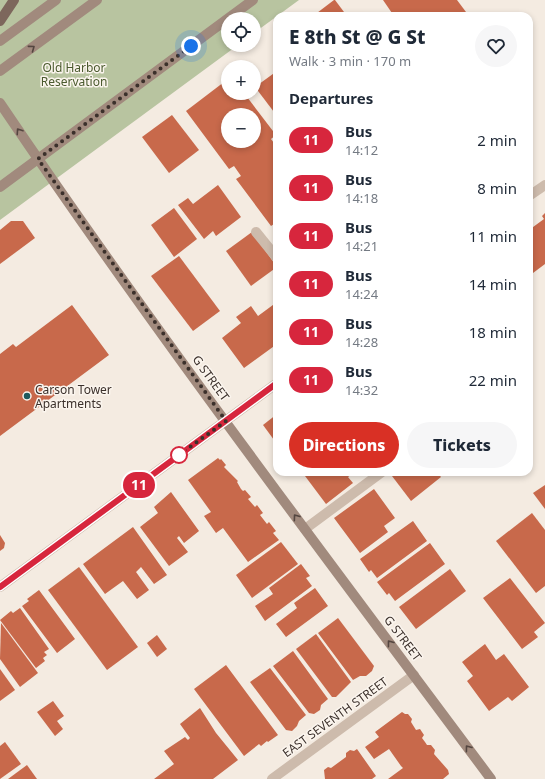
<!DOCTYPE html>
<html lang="en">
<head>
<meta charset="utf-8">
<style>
	body { margin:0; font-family:"Noto Sans",sans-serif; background:#f6f6f7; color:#1f2937; height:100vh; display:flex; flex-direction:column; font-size:15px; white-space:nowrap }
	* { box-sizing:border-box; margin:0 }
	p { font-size:13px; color:#747a83 }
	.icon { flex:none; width:22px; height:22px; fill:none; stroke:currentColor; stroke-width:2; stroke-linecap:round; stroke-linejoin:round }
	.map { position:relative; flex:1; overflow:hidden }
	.drawer { position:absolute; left:273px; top:12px; width:260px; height:464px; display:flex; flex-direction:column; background:#fff; border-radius:12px; box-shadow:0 2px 6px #0003 }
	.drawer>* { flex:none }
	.badge { padding:0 8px; border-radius:13px; font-size:14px; line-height:26px }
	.buttons { position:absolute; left:221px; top:12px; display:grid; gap:8px }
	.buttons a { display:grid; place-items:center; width:40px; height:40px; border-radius:50%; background:#fff; box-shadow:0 2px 6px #0003; font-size:20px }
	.you { position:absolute; width:20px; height:20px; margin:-10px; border:3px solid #fff; border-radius:50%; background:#1a73e8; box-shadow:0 0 0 6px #1a73e833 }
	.map>.badge { position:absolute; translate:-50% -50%; box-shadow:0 0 0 2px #fff }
	h2 { padding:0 16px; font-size:15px; line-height:36px }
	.round { display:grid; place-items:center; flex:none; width:42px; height:42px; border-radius:21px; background:#f6f6f7 }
	.head { display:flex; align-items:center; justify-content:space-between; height:68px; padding:0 16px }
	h1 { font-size:19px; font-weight:800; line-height:30px }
	.action { display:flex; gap:8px; margin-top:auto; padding:8px 16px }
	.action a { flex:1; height:46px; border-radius:24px; background:#d93025; color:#fff; font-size:16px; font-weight:800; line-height:46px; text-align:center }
	.action a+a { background:#f6f6f7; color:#1f2937 }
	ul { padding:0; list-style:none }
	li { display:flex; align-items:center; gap:12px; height:48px; padding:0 16px }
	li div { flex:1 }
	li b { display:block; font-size:15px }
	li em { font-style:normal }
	li .badge { min-width:44px; font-weight:700; text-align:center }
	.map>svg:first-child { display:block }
	.green { fill:#b8c4a0 }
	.building { fill:#c8694b; fill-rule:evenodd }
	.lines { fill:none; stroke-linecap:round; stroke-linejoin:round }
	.lane { stroke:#cdbbac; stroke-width:10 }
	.street { stroke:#cdbbac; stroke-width:10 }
	.secondary { stroke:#a18a7d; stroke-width:10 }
	.primary { stroke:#7d675c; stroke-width:10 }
	.oneway { stroke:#544640 }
	.line-casing { stroke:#fff; stroke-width:9 }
	.line { stroke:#d7263d; stroke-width:6 }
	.walk { stroke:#3b302b; stroke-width:4; stroke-dasharray:0 7.2 }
	.poi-dot { fill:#1f5a5e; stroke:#fbf5ee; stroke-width:1.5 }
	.stop-dot { fill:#fff; stroke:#d7263d; stroke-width:2 }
	.labels { text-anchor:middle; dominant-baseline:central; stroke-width:3; stroke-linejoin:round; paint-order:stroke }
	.park-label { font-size:12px; fill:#4a5a2e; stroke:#fbf5ee }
	.street-label { font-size:12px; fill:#3b302b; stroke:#fbf5ee }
	.poi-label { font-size:12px; fill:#3b302b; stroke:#fbf5ee; text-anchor:start }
</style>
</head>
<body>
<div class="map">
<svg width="545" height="779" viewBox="0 0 545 779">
	<rect width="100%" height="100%" fill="#f4ebe1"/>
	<polygon class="green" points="0,0 299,0 254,33 254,19 228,19 228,45 238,45 0,220"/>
	<g class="building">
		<polygon points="335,0 347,16 313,16 334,0"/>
		<polygon points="383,0 457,0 469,16 394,16"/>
		<polygon points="277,71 277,116 255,87"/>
		<path d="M 228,79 L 228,93 L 244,93 L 276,135 L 271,139 L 277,147 L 277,222 L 271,226 L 236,179 L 241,176 L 234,166 L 229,169 L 186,111 ZM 228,115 L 254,115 L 254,141 L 228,141 Z"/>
		<polygon points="172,115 199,150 169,173 142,137"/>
		<polygon points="218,185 241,217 216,236 213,231 204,239 178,205 188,198 193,204"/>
		<polygon points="174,208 197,239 174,257 151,225"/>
		<polygon points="545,213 545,264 529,276 529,230 544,219 542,216"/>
		<polygon points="11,221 23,221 35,238 0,264 0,230"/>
		<polygon points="252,232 277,267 251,286 226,251"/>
		<polygon points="179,256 220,311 193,331 151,276"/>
		<polygon points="277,302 277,344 244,368 222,338 241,323 236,317 251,306 258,316"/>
		<polygon points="72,305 109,355 0,436 0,354 13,344 16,347"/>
		<polygon points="277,414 277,444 263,425"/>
		<polygon points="218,458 220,460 221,459 226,465 224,467 238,481 237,482 241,489 243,491 245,490 251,497 248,499 255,507 257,505 263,513 260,515 267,524 269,522 276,531 273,533 279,540 248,562 223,528 216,533 204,516 211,512 188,480"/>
		<polygon points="302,472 355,472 348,477 353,483 326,504"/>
		<polygon points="398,472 437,472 441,477 411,501 392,476"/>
		<polygon points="545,485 545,509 533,493"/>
		<polygon points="374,489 395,518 384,526 388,532 360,553 334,518"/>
		<polygon points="171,492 199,531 184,543 179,536 177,538 188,552 169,566 140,527 158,513 154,507"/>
		<polygon points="532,513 545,530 545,586 536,593 496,541"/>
		<polygon points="413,521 427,541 377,578 371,570 369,572 360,559"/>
		<polygon points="133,527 167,575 154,584 141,567 136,572 149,590 137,599 123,581 105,594 83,564"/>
		<polygon points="0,535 5,543 4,548 0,551"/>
		<polygon points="281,542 298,564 252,598 236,575"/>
		<polygon points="430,543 445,564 395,601 389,593 387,595 377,582"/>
		<polygon points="301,564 310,576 306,578 312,586 265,621 255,606 273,594 269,588"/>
		<polygon points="79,567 138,647 107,670 48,590"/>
		<polygon points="450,569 466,591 416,629 399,607"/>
		<polygon points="510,578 545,623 534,632 538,637 522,649 483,598"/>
		<polygon points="315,588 328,606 286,637 276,624 297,608 294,603"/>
		<polygon points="39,590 75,639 57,653 22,606 29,601 27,599"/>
		<polygon points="20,608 49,649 44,652 47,655 43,658 45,661 36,668 0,620 11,611 13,613"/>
		<polygon points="338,618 374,666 372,671 366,676 360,676 353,680 318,633"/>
		<polygon points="1,623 38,673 20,687 0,659"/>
		<polygon points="316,634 351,682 336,697 332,697 296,649"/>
		<polygon points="157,635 167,649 157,657 147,643"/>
		<polygon points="485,644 496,660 504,654 529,687 512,701 508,697 489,711 467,681 473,676 462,662"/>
		<polygon points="293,651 328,699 321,705 320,710 314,714 309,713 273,666"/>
		<polygon points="226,665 278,735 268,742 267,741 261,746 259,744 244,756 194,689"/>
		<polygon points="270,668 306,715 299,721 297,726 292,731 286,730 250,682"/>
		<polygon points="0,669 15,690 0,701"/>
		<polygon points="53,701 64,716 57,721 63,729 55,736 37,712"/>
		<polygon points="200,708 216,733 238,760 213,779 154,779 174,764 164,751 185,737 188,740 190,738 180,724"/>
		<polygon points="402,712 405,714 408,714 412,719 411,722 416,730 420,729 424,735 422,738 425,742 427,745 431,745 435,750 434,754 448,770 449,774 443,779 388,779 403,768 401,766 389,749 374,759 365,747 379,737 375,732"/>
		<polygon points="5,742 21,764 0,779 0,746"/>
		<polygon points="357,749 376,776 372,779 325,779 324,770 328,767 331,768 346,757 346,753 350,750 354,751"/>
		<polygon points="27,765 37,779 8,779"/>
	</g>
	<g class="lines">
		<polyline class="lane" points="256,232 277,258"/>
		<g class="street">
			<polyline points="529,196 545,185"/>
			<polyline points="305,529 382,472"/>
			<polyline points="0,587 277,383"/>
			<polyline points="272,779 414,675"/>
		</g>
		<g class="secondary">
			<polyline points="0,41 56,0"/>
			<polyline points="0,71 97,0"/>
			<path d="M 0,103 C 156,334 325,556 491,779"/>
			<polyline points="0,187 253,0"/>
		</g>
		<polyline class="primary" points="0,21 14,0"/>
	</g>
	<defs><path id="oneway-chevron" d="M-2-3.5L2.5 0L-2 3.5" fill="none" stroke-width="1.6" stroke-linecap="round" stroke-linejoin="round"/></defs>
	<g class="oneway">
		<use href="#oneway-chevron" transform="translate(32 48) rotate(-36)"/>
		<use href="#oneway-chevron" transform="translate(19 131) rotate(-124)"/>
		<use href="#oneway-chevron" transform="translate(296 517) rotate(-126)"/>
		<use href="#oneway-chevron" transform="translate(390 643) rotate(-127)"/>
		<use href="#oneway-chevron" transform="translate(468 748) rotate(-127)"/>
	</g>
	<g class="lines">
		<defs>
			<polyline id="line" points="0,587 277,383"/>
		</defs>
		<use href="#line" class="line-casing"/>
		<use href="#line" class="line"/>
		<polyline class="walk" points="179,455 226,421 38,159 191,46"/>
	</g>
	<circle class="poi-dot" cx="27" cy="396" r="4"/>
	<circle class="stop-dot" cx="179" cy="455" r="8"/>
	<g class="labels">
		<g class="park-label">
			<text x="74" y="67">Old Harbor<tspan x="74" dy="14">Reservation</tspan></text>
		</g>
		<g class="street-label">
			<text transform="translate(211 378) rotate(54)">G STREET</text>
			<text transform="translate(403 638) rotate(53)">G STREET</text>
			<text transform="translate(335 717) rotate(-36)">EAST SEVENTH STREET</text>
		</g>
		<g class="poi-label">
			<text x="35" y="389">Carson Tower<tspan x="35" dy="14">Apartments</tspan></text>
		</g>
	</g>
</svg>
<div class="buttons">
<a><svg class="icon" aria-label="locate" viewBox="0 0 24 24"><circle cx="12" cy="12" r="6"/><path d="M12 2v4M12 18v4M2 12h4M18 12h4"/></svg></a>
<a>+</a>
<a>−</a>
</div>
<div class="you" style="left:191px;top:46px"></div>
<b class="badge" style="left:139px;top:485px;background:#d7263d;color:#fff">11</b>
<section class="drawer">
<div class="head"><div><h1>E 8th St @ G St</h1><p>Walk · 3 min · 170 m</p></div><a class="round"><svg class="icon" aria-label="heart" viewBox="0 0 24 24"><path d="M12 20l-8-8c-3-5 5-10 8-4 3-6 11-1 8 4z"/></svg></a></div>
<h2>Departures</h2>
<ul>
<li><span class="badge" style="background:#d7263d;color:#fff">11</span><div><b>Bus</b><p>14:12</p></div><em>2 min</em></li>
<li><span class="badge" style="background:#d7263d;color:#fff">11</span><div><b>Bus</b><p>14:18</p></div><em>8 min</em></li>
<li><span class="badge" style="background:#d7263d;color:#fff">11</span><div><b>Bus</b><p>14:21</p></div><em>11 min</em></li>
<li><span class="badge" style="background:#d7263d;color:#fff">11</span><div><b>Bus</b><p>14:24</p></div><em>14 min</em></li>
<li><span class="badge" style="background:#d7263d;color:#fff">11</span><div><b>Bus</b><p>14:28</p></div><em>18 min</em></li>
<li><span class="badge" style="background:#d7263d;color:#fff">11</span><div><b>Bus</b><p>14:32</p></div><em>22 min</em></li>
</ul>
<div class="action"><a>Directions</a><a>Tickets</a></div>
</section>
</div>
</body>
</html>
